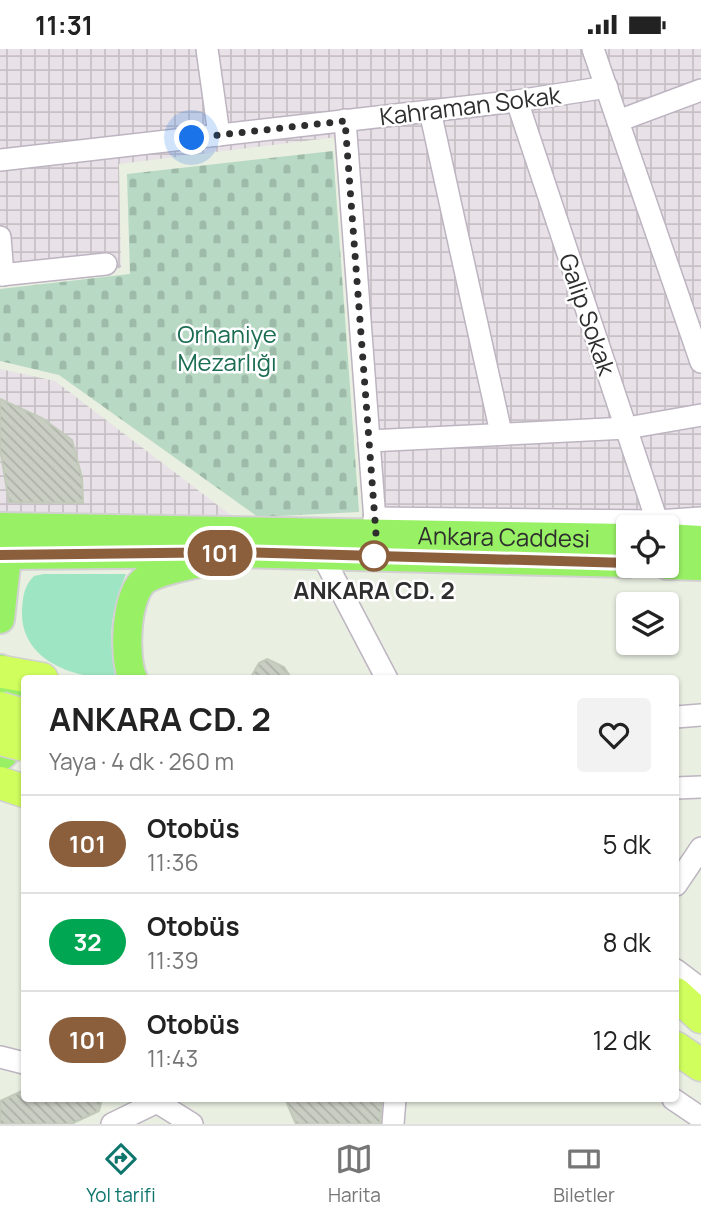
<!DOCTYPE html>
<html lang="tr">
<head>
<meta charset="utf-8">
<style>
	body { margin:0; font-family:Manrope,sans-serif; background:#f2f2f2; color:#222; height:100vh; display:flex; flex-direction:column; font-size:26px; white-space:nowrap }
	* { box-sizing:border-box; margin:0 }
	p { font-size:23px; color:#767676 }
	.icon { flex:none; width:38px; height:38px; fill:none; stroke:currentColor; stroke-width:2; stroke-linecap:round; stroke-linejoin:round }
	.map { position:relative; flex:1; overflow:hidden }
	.details { position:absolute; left:21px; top:626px; width:658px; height:427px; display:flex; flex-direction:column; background:#fff; border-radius:7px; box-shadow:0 2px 5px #0004 }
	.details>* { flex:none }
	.badge { padding:0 14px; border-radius:23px; font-size:24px; line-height:46px }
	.tools { position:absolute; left:616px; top:466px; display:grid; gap:14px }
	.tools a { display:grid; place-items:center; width:63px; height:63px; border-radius:7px; background:#fff; box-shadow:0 2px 5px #0004; font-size:35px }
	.you { position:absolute; width:35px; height:35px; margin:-18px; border:5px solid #fff; border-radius:50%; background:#1a73e8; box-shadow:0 0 0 10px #1a73e833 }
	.map>.badge { position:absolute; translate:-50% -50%; box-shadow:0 0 0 4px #fff }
	.round { display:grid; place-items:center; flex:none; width:74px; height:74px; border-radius:7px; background:#f2f2f2 }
	.overview { display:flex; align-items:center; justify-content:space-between; height:119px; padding:0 28px }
	h1 { font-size:33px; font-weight:700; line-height:52px }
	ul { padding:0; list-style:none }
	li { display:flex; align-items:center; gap:21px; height:98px; padding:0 28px; border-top:2px solid #e0e0e0 }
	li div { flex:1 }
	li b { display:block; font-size:26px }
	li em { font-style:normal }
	li .badge { min-width:77px; font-weight:700; text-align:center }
	.status { display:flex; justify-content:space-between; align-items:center; height:49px; padding:0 35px; background:#fff; direction:ltr }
	.status svg { height:19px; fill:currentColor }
	.tab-bar { display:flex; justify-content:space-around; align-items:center; height:98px; border-top:2px solid #e0e0e0; background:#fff; font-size:19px; color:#767676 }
	.tab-bar a { display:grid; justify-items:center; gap:4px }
	.tab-bar .active { color:#0f766e }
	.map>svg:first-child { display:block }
	.industrial { fill:url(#industrial-grid) }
	.grass { fill:#9ee5c3 }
	.cemetery { fill:url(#cemetery-stones) }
	.building { fill:url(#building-back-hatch); stroke:#c2cbba; stroke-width:2 }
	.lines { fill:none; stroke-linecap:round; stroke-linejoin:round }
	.minor-casing { stroke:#bdb4c1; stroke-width:24 }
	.major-casing { stroke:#d1d1d1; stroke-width:32 }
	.highway-casing { stroke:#d1d1d1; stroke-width:35 }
	.minor { stroke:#fff; stroke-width:21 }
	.major { stroke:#98f164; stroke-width:28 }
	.highway { stroke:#cffe5d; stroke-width:32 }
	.highway-bridge-casing { stroke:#d1d1d1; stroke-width:35; stroke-linecap:butt }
	.highway-bridge { stroke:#cffe5d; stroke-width:32 }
	.line-casing { stroke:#fff; stroke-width:16 }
	.line { stroke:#8b5e3c; stroke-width:10 }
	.walk { stroke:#2e2e2e; stroke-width:7; stroke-dasharray:0 12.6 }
	.stop-dot { fill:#fff; stroke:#8b5e3c; stroke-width:3.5 }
	.labels { text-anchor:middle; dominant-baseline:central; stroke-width:5; stroke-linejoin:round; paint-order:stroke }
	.street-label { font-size:24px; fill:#2e2e2e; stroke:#fff }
	.park-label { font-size:24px; fill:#1b6d51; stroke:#fff }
	.stop-label { font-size:24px; font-weight:bold; fill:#2e2e2e; stroke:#fff }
</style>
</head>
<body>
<div class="status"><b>11:31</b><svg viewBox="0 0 49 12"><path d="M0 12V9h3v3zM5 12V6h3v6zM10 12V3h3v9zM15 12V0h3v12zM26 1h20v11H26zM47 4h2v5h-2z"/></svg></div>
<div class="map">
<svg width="701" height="1075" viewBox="0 0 701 1075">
	<defs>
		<pattern id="industrial-grid" width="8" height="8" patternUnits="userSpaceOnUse" patternTransform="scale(1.75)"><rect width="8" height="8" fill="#e8e1e7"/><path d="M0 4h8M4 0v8" fill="none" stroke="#c7c1c6"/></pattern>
		<pattern id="cemetery-stones" width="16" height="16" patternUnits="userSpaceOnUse" patternTransform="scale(1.75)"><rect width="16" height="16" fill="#b8d9c4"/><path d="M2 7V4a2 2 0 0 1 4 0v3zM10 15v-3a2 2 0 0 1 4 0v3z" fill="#9ebba9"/></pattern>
		<pattern id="building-back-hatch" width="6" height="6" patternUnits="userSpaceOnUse" patternTransform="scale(1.75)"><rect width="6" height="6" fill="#c9cec3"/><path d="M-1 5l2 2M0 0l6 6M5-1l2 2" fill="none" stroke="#adb1a8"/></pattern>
	</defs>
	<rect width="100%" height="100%" fill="#e9efe1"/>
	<g class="industrial">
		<polygon points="0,0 701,0 701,470 370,477 337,88 119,115 121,219 0,232"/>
		<polygon points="0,320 55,332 245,477 0,469"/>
	</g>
	<path class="grass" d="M 44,525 L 126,525 C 111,560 105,595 120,630 C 76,630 20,613 22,561 C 23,547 24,537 34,527 Z"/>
	<polygon class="cemetery" points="333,102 359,463 258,468 59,326 0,312 0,240 130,225 127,125"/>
	<g class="building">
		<polygon points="0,350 42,369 72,391 82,429 83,454 9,453 0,400"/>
		<polygon points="267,610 284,618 292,630 250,630 259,614"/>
		<polygon points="24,1041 24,1050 102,1050 99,1062 71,1075 0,1075 0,1052"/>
		<polygon points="285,1050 382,1050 380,1075 296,1075"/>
	</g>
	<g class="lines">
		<defs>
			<g id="minor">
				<polyline points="207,0 219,86"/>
				<polyline points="593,0 701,313"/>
				<polyline points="517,52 659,478"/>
				<polyline points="430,62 501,384"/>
				<polyline points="345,71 376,485"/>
				<polyline points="618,72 701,41"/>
				<polyline points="0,111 517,52 607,38"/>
				<polyline points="0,188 3,226"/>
				<polyline points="0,226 106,215"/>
				<polyline points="369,392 627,379 701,366"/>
				<polyline points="374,469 657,472 701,469"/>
				<polyline points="322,506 387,630"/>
				<polyline points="676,668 701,666"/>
				<polyline points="676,739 701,738"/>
				<polyline points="676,836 701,799"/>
				<polyline points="676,921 701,940"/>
				<polyline points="0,1008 24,1014"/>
				<polyline points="152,1050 192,1075"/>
				<polyline points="673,1050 701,1069"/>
				<polyline points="112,1075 163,1050"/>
				<polyline points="393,1075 395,1050"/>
			</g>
			<g id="major">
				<path id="s1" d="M 0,478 L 628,489"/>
				<polyline points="667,489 701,491"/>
				<polyline points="0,506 239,504 628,514"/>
				<polyline points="667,516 701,517"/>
				<polyline points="0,570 9,489"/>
				<path d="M 0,620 C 22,646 29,684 0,708"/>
				<path d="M 133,630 C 123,609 125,544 146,530 C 162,521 182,518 199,514"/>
			</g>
			<g id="highway">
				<polyline points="3,623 42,630"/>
				<polyline points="0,734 24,742"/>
				<polyline points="676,945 701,968"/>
				<polyline points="676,999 701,1016"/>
			</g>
		</defs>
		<use href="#minor" class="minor-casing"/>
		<use href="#major" class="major-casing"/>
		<use href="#highway" class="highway-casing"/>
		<use href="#minor" class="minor"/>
		<use href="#major" class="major"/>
		<use href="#highway" class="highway"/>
		<defs>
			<g id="highway-bridge">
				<polyline points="0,659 24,666"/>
				<polyline points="0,690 24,696"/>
			</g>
		</defs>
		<use href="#highway-bridge" class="highway-bridge-casing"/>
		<use href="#highway-bridge" class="highway-bridge"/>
	</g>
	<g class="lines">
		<defs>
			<polyline id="line" points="0,506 239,503 628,514"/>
		</defs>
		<use href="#line" class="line-casing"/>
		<use href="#line" class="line"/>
		<polyline class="walk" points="192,89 345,72 376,485 374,507"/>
	</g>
	<circle class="stop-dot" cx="374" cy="507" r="14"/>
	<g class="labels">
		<g class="street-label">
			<text transform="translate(470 56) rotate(-7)">Kahraman Sokak</text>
			<text transform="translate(588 265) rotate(71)">Galip Sokak</text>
			<text stroke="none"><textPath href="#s1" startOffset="504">Ankara Caddesi</textPath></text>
		</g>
		<g class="park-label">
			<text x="227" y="284">Orhaniye<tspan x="227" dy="28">Mezarlığı</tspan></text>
		</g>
		<g class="stop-label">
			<text x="374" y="540">ANKARA CD. 2</text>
		</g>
	</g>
</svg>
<div class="tools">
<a><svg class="icon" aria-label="locate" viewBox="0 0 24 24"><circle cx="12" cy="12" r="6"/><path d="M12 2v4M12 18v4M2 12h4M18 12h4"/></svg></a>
<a><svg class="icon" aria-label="layers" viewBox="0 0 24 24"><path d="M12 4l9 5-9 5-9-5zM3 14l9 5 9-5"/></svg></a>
</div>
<div class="you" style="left:192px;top:89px"></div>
<b class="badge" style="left:220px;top:504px;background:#8b5e3c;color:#fff">101</b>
<section class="details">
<div class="overview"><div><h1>ANKARA CD. 2</h1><p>Yaya · 4 dk · 260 m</p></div><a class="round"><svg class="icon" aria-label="heart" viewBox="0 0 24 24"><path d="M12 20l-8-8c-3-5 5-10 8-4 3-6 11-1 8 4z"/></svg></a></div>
<ul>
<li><span class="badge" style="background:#8b5e3c;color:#fff">101</span><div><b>Otobüs</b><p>11:36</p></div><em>5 dk</em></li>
<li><span class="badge" style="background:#00a651;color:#fff">32</span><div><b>Otobüs</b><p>11:39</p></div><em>8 dk</em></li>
<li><span class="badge" style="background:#8b5e3c;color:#fff">101</span><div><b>Otobüs</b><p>11:43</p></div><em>12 dk</em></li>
</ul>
</section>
</div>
<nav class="tab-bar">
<a class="active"><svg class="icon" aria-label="directions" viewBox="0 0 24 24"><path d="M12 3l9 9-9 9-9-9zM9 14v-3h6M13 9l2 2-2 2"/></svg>Yol tarifi</a>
<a><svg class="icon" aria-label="map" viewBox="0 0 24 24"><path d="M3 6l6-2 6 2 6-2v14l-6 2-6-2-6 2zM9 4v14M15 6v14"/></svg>Harita</a>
<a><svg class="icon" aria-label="tickets" viewBox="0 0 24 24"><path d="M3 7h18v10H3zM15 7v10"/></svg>Biletler</a>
</nav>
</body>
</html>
